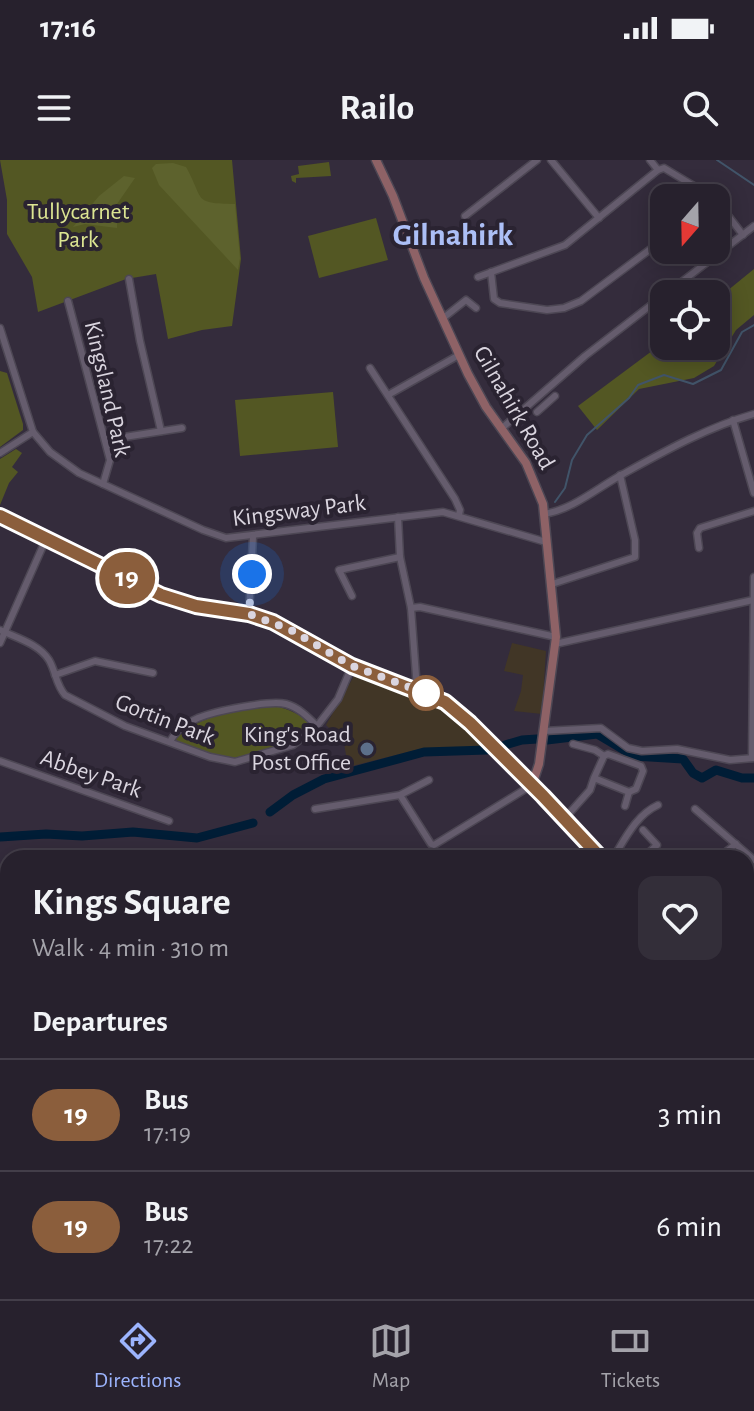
<!DOCTYPE html>
<html lang="en">
<head>
<meta charset="utf-8">
<style>
	body { margin:0; font-family:"Alegreya Sans",sans-serif; background:#332e39; color:#f1f3f6; height:100vh; display:flex; flex-direction:column; font-size:30px; white-space:nowrap }
	* { box-sizing:border-box; margin:0 }
	p { font-size:26px; color:#a4a3aa }
	.icon { flex:none; width:44px; height:44px; fill:none; stroke:currentColor; stroke-width:2; stroke-linecap:round; stroke-linejoin:round }
	.map { position:relative; flex:1; overflow:hidden }
	.side { position:absolute; left:0px; top:690px; width:754px; height:450px; display:flex; flex-direction:column; background:#27212d; border-radius:24px 24px 0 0; box-shadow:0 4px 20px #0003,0 0 0 2px #433e49 }
	.side>* { flex:none }
	.badge { padding:0 16px; border-radius:26px; font-size:28px; line-height:52px }
	.needle { width:52px; rotate:200deg }
	.fabs { position:absolute; left:650px; top:24px; display:grid; gap:16px }
	.fabs a { display:grid; place-items:center; width:80px; height:80px; border-radius:16px; background:#27212d; box-shadow:0 4px 20px #0003,0 0 0 2px #433e49; font-size:40px }
	.you { position:absolute; width:40px; height:40px; margin:-20px; border:6px solid #fff; border-radius:50%; background:#1a73e8; box-shadow:0 0 0 12px #1a73e833 }
	.map>.badge { position:absolute; translate:-50% -50%; box-shadow:0 0 0 4px #fff }
	h2 { padding:0 32px; font-size:30px; line-height:72px }
	.round { display:grid; place-items:center; flex:none; width:84px; height:84px; border-radius:16px; background:#332e39 }
	.overview { display:flex; align-items:center; justify-content:space-between; height:136px; padding:0 32px }
	h1 { font-size:38px; font-weight:700; line-height:60px }
	ul { padding:0; list-style:none }
	li { display:flex; align-items:center; gap:24px; height:112px; padding:0 32px; border-top:2px solid #433e49 }
	li div { flex:1 }
	li b { display:block; font-size:30px }
	li em { font-style:normal }
	li .badge { min-width:88px; font-weight:700; text-align:center }
	.status { display:flex; justify-content:space-between; align-items:center; height:56px; padding:0 40px; background:#27212d; direction:ltr }
	.status svg { height:22px; fill:currentColor }
	header { display:flex; justify-content:space-between; align-items:center; height:104px; padding:0 32px; background:#27212d; font-size:36px; font-weight:700 }
	.dock { display:flex; justify-content:space-around; align-items:center; height:112px; border-top:2px solid #433e49; background:#27212d; font-size:22px; color:#a4a3aa }
	.dock a { display:grid; justify-items:center; gap:4px }
	.dock .current { color:#9cb4fd }
	.map>svg:first-child { display:block }
	.commercial { fill:#413626 }
	.green { fill:#535723 }
	.forest { fill:#5d622d }
	.lines { fill:none; stroke-linecap:round; stroke-linejoin:round }
	.stream { stroke:#415469; stroke-width:2 }
	.river { stroke:#001d36; stroke-width:9 }
	.street-casing { stroke:#4d4754; stroke-width:9 }
	.secondary-casing { stroke:#4d4754; stroke-width:11 }
	.highway-casing { stroke:#4d4754; stroke-width:13 }
	.street { stroke:#655c6d; stroke-width:6 }
	.secondary { stroke:#8e6266; stroke-width:8 }
	.highway { stroke:#ec6f56; stroke-width:10 }
	.line-casing { stroke:#fff; stroke-width:18 }
	.line { stroke:#8b5e3c; stroke-width:12 }
	.walk { stroke:#dad5df; stroke-width:8; stroke-dasharray:0 14.4 }
	.stop-dot { fill:#fff; stroke:#8b5e3c; stroke-width:4 }
	.service-dot { fill:#5c6f8a; stroke:#2a2331; stroke-width:3 }
	.labels { text-anchor:middle; dominant-baseline:central; stroke-width:8; stroke-linejoin:round; paint-order:stroke }
	.park-label { font-size:24px; fill:#dce592; stroke:#2a2331 }
	.street-label { font-size:24px; fill:#dad5df; stroke:#2a2331 }
	.poi-label { font-size:24px; fill:#dad5df; stroke:#2a2331; text-anchor:end }
	.district-label { font-size:32px; font-weight:bold; fill:#acbff6; stroke:#2a2331 }
</style>
</head>
<body>
<div class="status"><b>17:16</b><svg viewBox="0 0 49 12"><path d="M0 12V9h3v3zM5 12V6h3v6zM10 12V3h3v9zM15 12V0h3v12zM26 1h20v11H26zM47 4h2v5h-2z"/></svg></div>
<header><svg class="icon" aria-label="menu" viewBox="0 0 24 24"><path d="M4 6h16M4 12h16M4 18h16"/></svg>Railo<svg class="icon" aria-label="search" viewBox="0 0 24 24"><circle cx="10" cy="10" r="6"/><path d="M15 15l6 6"/></svg></header>
<div class="map">
<svg width="754" height="1139" viewBox="0 0 754 1139">
	<rect width="100%" height="100%" fill="#342c3c"/>
	<g class="commercial">
		<polygon points="512,483 546,491 542,554 514,551 521,531 523,515 504,511"/>
		<polygon points="354,516 414,536 451,553 485,588 462,590 424,588 348,607 344,583 326,565"/>
	</g>
	<g class="green">
		<polygon points="0,0 232,0 241,99 232,166 202,170 168,179 156,114 126,119 38,152 32,117 7,74 7,40"/>
		<polygon points="329,2 331,16 296,18 296,23 292,21 291,16 299,14 298,6"/>
		<polygon points="376,58 388,100 319,118 308,76"/>
		<polygon points="754,109 754,155 736,170 714,206 694,218 639,229 597,270 578,246 664,182 664,186 716,186 716,140"/>
		<polygon points="0,211 7,213 23,264 23,270 0,287"/>
		<polygon points="333,232 338,287 240,296 235,240"/>
		<polygon points="16,289 22,293 12,307 18,312 9,323 0,345 0,299"/>
		<path d="M 275,546 C 287,549 306,555 310,567 C 290,585 249,603 222,598 C 206,595 189,587 174,581 C 199,553 239,551 275,546 Z"/>
		<polygon points="0,916 8,919 8,1132 42,1132 40,1139 0,1139"/>
	</g>
	<g class="forest">
		<path d="M 173,3 L 186,7 C 205,41 192,43 235,44 L 240,98 L 238,110 L 159,25 L 152,8 L 156,4 Z"/>
		<polygon points="124,16 135,18 117,44 117,68 85,64 73,67 99,36"/>
		<polygon points="8,1104 8,1132 42,1132 40,1139 0,1139 0,1105"/>
	</g>
	<g class="lines">
		<g class="stream">
			<polyline points="717,0 754,25"/>
			<polyline points="555,342 565,328 572,300 587,275 629,238 638,225 664,215 693,224 721,210 742,172 754,165"/>
		</g>
		<g class="river">
			<polyline points="547,580 597,574 634,596 683,599 693,613 702,618 716,610 742,618 754,618"/>
			<polyline points="505,585 522,580 537,579"/>
			<polyline points="270,652 293,635 324,619 424,592 487,590"/>
			<polyline points="0,677 46,674 82,676 133,672 197,678 253,663"/>
		</g>
		<defs>
			<g id="street">
				<polyline points="551,0 599,58"/>
				<polyline points="650,0 658,10"/>
				<polyline points="716,40 743,75"/>
				<polyline points="465,56 537,0"/>
				<polyline points="491,112 494,139 500,143 547,150 564,148 581,141 664,79"/>
				<polyline points="478,117 565,85 658,10 664,8 714,38"/>
				<polyline points="129,119 140,181 161,271"/>
				<polyline points="666,134 754,66"/>
				<polyline points="68,141 110,300 103,324"/>
				<polyline points="442,159 466,140 476,148"/>
				<polyline points="0,168 33,272 0,293"/>
				<polyline points="370,208 455,339 460,350 459,355"/>
				<polyline points="388,235 459,195"/>
				<polyline points="537,252 555,236"/>
				<polyline points="733,260 754,333"/>
				<polyline points="501,269 585,196 664,135"/>
				<polyline points="33,272 50,292 79,313 203,370 226,378 443,352 546,382"/>
				<polyline points="105,280 182,268"/>
				<path d="M 544,354 C 574,349 597,328 623,314 C 665,291 708,267 754,254"/>
				<polyline points="398,357 400,397 411,448 417,529"/>
				<polyline points="699,388 697,373 700,368 754,351"/>
				<polyline points="552,424 635,397 635,380 620,315"/>
				<polyline points="352,436 339,410 400,397"/>
				<polyline points="411,448 420,447 556,477"/>
				<polyline points="249,454 253,377"/>
				<path d="M 0,470 C 17,478 39,484 49,500 C 56,512 56,525 65,535 L 125,566 L 210,597 L 235,602 L 293,585 L 317,566 L 338,539 L 352,506"/>
				<polyline points="0,483 46,379"/>
				<polyline points="555,484 753,440"/>
				<polyline points="55,515 95,501 153,513"/>
				<polyline points="544,571 601,568 628,588 642,591 677,589 730,600 754,598"/>
				<path d="M 170,582 C 175,571 187,563 198,558 C 215,551 269,540 286,544 C 298,547 308,557 317,566"/>
				<polyline points="573,584 595,590 604,596"/>
				<polyline points="752,598 754,417"/>
				<polyline points="0,601 169,661"/>
				<polyline points="400,635 431,684 434,685 532,625"/>
				<polyline points="625,646 629,632"/>
				<polyline points="315,649 400,635 429,620"/>
				<polyline points="695,649 754,700"/>
				<polyline points="565,658 590,630 594,618 629,632 636,629 643,611 641,606 608,594 604,596 594,618"/>
				<polyline points="643,670 657,685 643,698"/>
				<polyline points="252,697 261,694 273,698"/>
				<polyline points="277,698 283,698"/>
				<path d="M 613,698 C 625,679 636,655 658,645"/>
				<polyline points="718,698 736,684"/>
				<polyline points="0,724 3,730 0,749"/>
				<polyline points="746,748 754,742"/>
				<polyline points="746,960 754,950"/>
				<polyline points="746,1039 754,1046"/>
				<polyline points="491,1132 499,1139"/>
				<polyline points="130,1139 134,1132"/>
				<polyline points="507,1139 511,1139"/>
			</g>
			<g id="secondary">
				<polyline points="376,0 393,36 424,118 468,214 486,247 526,303 543,344 556,477 539,604 532,625"/>
				<polyline points="0,356 161,435 196,446 249,454 273,462 352,506 436,538 470,563 577,670 601,698"/>
				<polyline points="746,886 754,895"/>
				<polyline points="220,1139 224,1132"/>
			</g>
			<g id="highway">
				<polyline points="0,898 8,900"/>
				<polyline points="746,1074 754,1060"/>
				<polyline points="636,1132 649,1139"/>
				<polyline points="655,1132 671,1139"/>
				<polyline points="675,1139 685,1132"/>
				<polyline points="690,1139 700,1132"/>
				<polyline points="703,1139 711,1132"/>
			</g>
		</defs>
		<use href="#street" class="street-casing"/>
		<use href="#secondary" class="secondary-casing"/>
		<use href="#highway" class="highway-casing"/>
		<use href="#street" class="street"/>
		<use href="#secondary" class="secondary"/>
		<use href="#highway" class="highway"/>
	</g>
	<g class="lines">
		<defs>
			<polyline id="line" points="0,356 161,435 196,446 249,454 273,462 352,506 445,542 470,563 543,636 601,698"/>
		</defs>
		<use href="#line" class="line-casing"/>
		<use href="#line" class="line"/>
		<polyline class="walk" points="252,414 249,454 291,470 352,506 428,534 426,533"/>
	</g>
	<circle class="stop-dot" cx="426" cy="533" r="16"/>
	<circle class="service-dot" cx="367" cy="589" r="8"/>
	<g class="labels">
		<g class="park-label">
			<text x="78" y="52">Tullycarnet<tspan x="78" dy="28">Park</tspan></text>
		</g>
		<g class="street-label">
			<text transform="translate(107 229) rotate(77)">Kingsland Park</text>
			<text transform="translate(514 248) rotate(60)">Gilnahirk Road</text>
			<text transform="translate(299 351) rotate(-7)">Kingsway Park</text>
			<text transform="translate(165 560) rotate(21)">Gortin Park</text>
			<text transform="translate(91 614) rotate(19)">Abbey Park</text>
		</g>
		<g class="poi-label">
			<text x="351" y="575">King's Road<tspan x="351" dy="28">Post Office</tspan></text>
		</g>
		<g class="district-label">
			<text x="453" y="75">Gilnahirk</text>
		</g>
	</g>
</svg>
<div class="fabs">
<a><svg class="needle" viewBox="-14 -14 28 28"><path d="M0-13l5 13h-10z" fill="#e53935"/><path d="M0 13l5-13h-10z" fill="#a4a3aa"/></svg></a>
<a><svg class="icon" aria-label="locate" viewBox="0 0 24 24"><circle cx="12" cy="12" r="6"/><path d="M12 2v4M12 18v4M2 12h4M18 12h4"/></svg></a>
</div>
<div class="you" style="left:252px;top:414px"></div>
<b class="badge" style="left:127px;top:418px;background:#8b5e3c;color:#fff">19</b>
<section class="side">
<div class="overview"><div><h1>Kings Square</h1><p>Walk · 4 min · 310 m</p></div><a class="round"><svg class="icon" aria-label="heart" viewBox="0 0 24 24"><path d="M12 20l-8-8c-3-5 5-10 8-4 3-6 11-1 8 4z"/></svg></a></div>
<h2>Departures</h2>
<ul>
<li><span class="badge" style="background:#8b5e3c;color:#fff">19</span><div><b>Bus</b><p>17:19</p></div><em>3 min</em></li>
<li><span class="badge" style="background:#8b5e3c;color:#fff">19</span><div><b>Bus</b><p>17:22</p></div><em>6 min</em></li>
</ul>
</section>
</div>
<nav class="dock">
<a class="current"><svg class="icon" aria-label="directions" viewBox="0 0 24 24"><path d="M12 3l9 9-9 9-9-9zM9 14v-3h6M13 9l2 2-2 2"/></svg>Directions</a>
<a><svg class="icon" aria-label="map" viewBox="0 0 24 24"><path d="M3 6l6-2 6 2 6-2v14l-6 2-6-2-6 2zM9 4v14M15 6v14"/></svg>Map</a>
<a><svg class="icon" aria-label="tickets" viewBox="0 0 24 24"><path d="M3 7h18v10H3zM15 7v10"/></svg>Tickets</a>
</nav>
</body>
</html>
